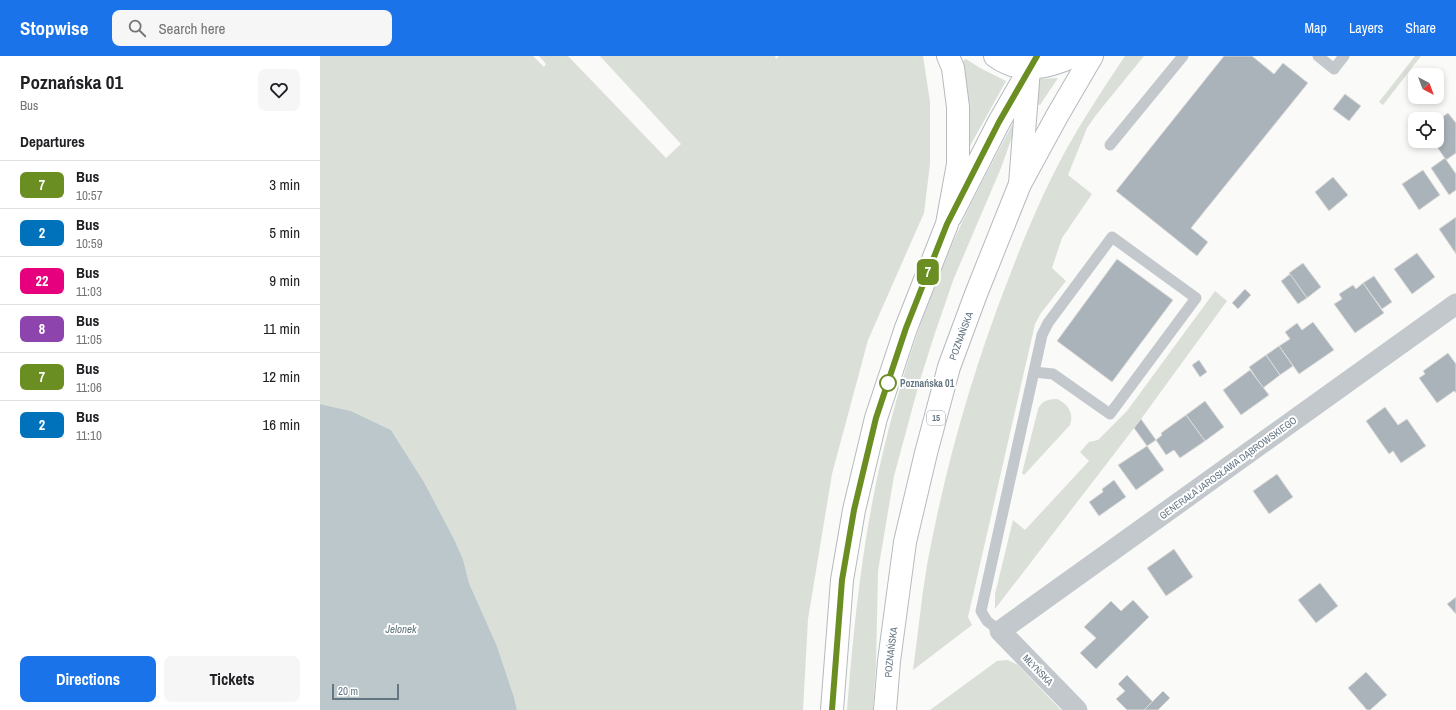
<!DOCTYPE html>
<html lang="en">
<head>
<meta charset="utf-8">
<style>
	body { margin:0; font-family:"Archivo Narrow",sans-serif; background:#f6f6f6; color:#202124; height:100vh; display:flex; flex-direction:column; font-size:15px; white-space:nowrap }
	* { box-sizing:border-box; margin:0 }
	p { font-size:13px; color:#757577 }
	.icon { flex:none; width:22px; height:22px; fill:none; stroke:currentColor; stroke-width:2; stroke-linecap:round; stroke-linejoin:round }
	.map { position:relative; flex:1; overflow:hidden }
	.details { display:flex; flex-direction:column; background:#fff; width:320px }
	.details>* { flex:none }
	.badge { padding:0 8px; border-radius:6px; font-size:14px; line-height:26px }
	.needle { width:26px; rotate:139deg }
	.controls { position:absolute; left:1088px; top:12px; display:grid; gap:8px }
	.controls a { display:grid; place-items:center; width:36px; height:36px; border-radius:8px; background:#fff; box-shadow:0 2px 6px #0003; font-size:20px }
	.scale { position:absolute; left:12px; bottom:10px; width:67px; box-sizing:border-box; padding-left:4px; border:2px solid #657683; border-top:0; font-size:11px; line-height:14px; white-space:nowrap; color:#657683; -webkit-text-stroke:3px #fff; paint-order:stroke }
	.map>.badge { position:absolute; translate:-50% -50%; box-shadow:0 0 0 2px #fff }
	h2 { padding:0 20px; font-size:15px; line-height:36px }
	.round { display:grid; place-items:center; flex:none; width:42px; height:42px; border-radius:8px; background:#f6f6f6 }
	.headline { display:flex; align-items:center; justify-content:space-between; height:68px; padding:0 20px }
	h1 { font-size:19px; font-weight:700; line-height:30px }
	.primary-button { display:flex; gap:8px; margin-top:auto; padding:8px 20px }
	.primary-button a { flex:1; height:46px; border-radius:8px; background:#1a73e8; color:#fff; font-size:16px; font-weight:700; line-height:46px; text-align:center }
	.primary-button a+a { background:#f6f6f6; color:#202124 }
	ul { padding:0; list-style:none }
	li { display:flex; align-items:center; gap:12px; height:48px; padding:0 20px; border-top:1px solid #e0e0e0 }
	li div { flex:1 }
	li b { display:block; font-size:15px }
	li em { font-style:normal }
	li .badge { min-width:44px; font-weight:700; text-align:center }
	header { display:flex; align-items:center; gap:24px; box-sizing:border-box; height:56px; padding:0 20px; background:#1a73e8; color:#fff }
	header strong { font-size:19px }
	nav { display:flex; gap:22px; margin-inline-start:auto; font-size:14px }
	.search { width:280px; height:36px; background:#f6f6f6; display:flex; align-items:center; gap:10px; box-sizing:border-box; padding:0 14px; border-radius:8px; color:#757577; font-size:15px }
	main { display:flex; flex:1; min-height:0 }
	.map>svg:first-child { display:block }
	.green { fill:#dadfd7 }
	.water { fill:#bbc7cb }
	.building { fill:#aab3b9; stroke:#dcdcda }
	.lines { fill:none; stroke-linecap:round; stroke-linejoin:round }
	.secondary-casing { stroke:#b3babf; stroke-width:24 }
	.primary-casing { stroke:#b5babe; stroke-width:24 }
	.lane { stroke:#c3c8cc; stroke-width:11 }
	.street { stroke:#c3c8cc; stroke-width:21 }
	.secondary { stroke:#fff; stroke-width:22 }
	.primary { stroke:#fff; stroke-width:22 }
	.line-casing { stroke:#fff; stroke-width:9 }
	.line { stroke:#6b8e23; stroke-width:6 }
	.stop-dot { fill:#fff; stroke:#6b8e23; stroke-width:2 }
	.labels { text-anchor:middle; dominant-baseline:central; stroke-width:4; stroke-linejoin:round; paint-order:stroke }
	.shield { fill:#fff; stroke:#939fa8; stroke-width:1 }
	.shield-label { font-size:9px; font-weight:bold; fill:#657683 }
	.street-label { font-size:10px; fill:#657683; stroke:#fff }
	.stop-label { font-size:10px; font-weight:bold; fill:#657683; stroke:#fff; text-anchor:start }
	.water-label { font-size:11px; font-style:italic; fill:#60757c; stroke:#fff }
</style>
</head>
<body>
<header>
<strong>Stopwise</strong>
<div class="search"><svg class="icon" aria-label="search" viewBox="0 0 24 24"><circle cx="10" cy="10" r="6"/><path d="M15 15l6 6"/></svg>Search here</div>
<nav><a>Map</a><a>Layers</a><a>Share</a></nav>
</header>
<main>
<section class="details">
<div class="headline"><div><h1>Poznańska 01</h1><p>Bus</p></div><a class="round"><svg class="icon" aria-label="heart" viewBox="0 0 24 24"><path d="M12 20l-8-8c-3-5 5-10 8-4 3-6 11-1 8 4z"/></svg></a></div>
<h2>Departures</h2>
<ul>
<li><span class="badge" style="background:#6b8e23;color:#fff">7</span><div><b>Bus</b><p>10:57</p></div><em>3 min</em></li>
<li><span class="badge" style="background:#0072bc;color:#fff">2</span><div><b>Bus</b><p>10:59</p></div><em>5 min</em></li>
<li><span class="badge" style="background:#e6007e;color:#fff">22</span><div><b>Bus</b><p>11:03</p></div><em>9 min</em></li>
<li><span class="badge" style="background:#8e44ad;color:#fff">8</span><div><b>Bus</b><p>11:05</p></div><em>11 min</em></li>
<li><span class="badge" style="background:#6b8e23;color:#fff">7</span><div><b>Bus</b><p>11:06</p></div><em>12 min</em></li>
<li><span class="badge" style="background:#0072bc;color:#fff">2</span><div><b>Bus</b><p>11:10</p></div><em>16 min</em></li>
</ul>
<div class="primary-button"><a>Directions</a><a>Tickets</a></div>
</section>
<div class="map">
<svg width="1136" height="654" viewBox="0 0 1136 654">
	<rect width="100%" height="100%" fill="#fafaf8"/>
	<g class="green">
		<polygon points="0,0 213,0 224,11 226,8 219,0 248,0 346,102 361,88 280,0 455,0 456,3 459,0 603,0 610,46 610,108 604,157 548,284 512,418 488,563 483,654 197,654 194,641 177,590 149,527 143,503 134,483 104,426 71,374 31,355 0,348"/>
		<path d="M 805,0 L 824,0 L 776,59 L 767,72 L 748,119 L 772,138 L 742,182 L 732,212 L 746,225 L 721,257 L 715,268 L 648,561 L 652,569 L 593,614 C 598,579 601,544 607,509 C 625,412 652,316 688,224 C 705,179 724,134 747,92 C 765,60 785,30 805,0 Z"/>
		<polygon points="1095,0 1101,0 1063,49 1059,46"/>
		<polygon points="646,3 660,12 686,25 645,99 647,71 643,5"/>
		<polygon points="738,22 720,49 715,47 715,30 720,23"/>
		<path d="M 695,68 L 696,70 L 681,112 L 634,222 L 615,277 L 600,324 L 574,420 L 558,515 L 556,608 L 553,654 L 527,654 C 534,566 543,478 564,392 C 579,329 599,267 624,208 C 643,160 668,115 692,69 Z"/>
		<polygon points="895,235 907,245 821,363 675,553 675,538 693,464 705,474 769,405 760,396 769,386 778,384 807,355"/>
		<path d="M 737,343 C 748,348 754,357 750,369 L 704,419 L 702,417 L 718,353 C 722,345 728,343 737,343 Z"/>
		<polygon points="688,604 698,609 741,654 610,654 677,605"/>
	</g>
	<polygon class="water" points="0,348 31,355 71,374 104,426 134,483 143,503 149,527 177,590 194,641 197,654 0,654"/>
	<g class="building">
		<polygon points="904,0 932,0 954,18 963,7 988,27 871,172 888,186 877,200 796,135"/>
		<polygon points="1025,38 1041,50 1029,65 1013,53"/>
		<polygon points="1128,57 1136,67 1136,97 1126,104 1113,85 1117,85 1117,65"/>
		<polygon points="1125,102 1136,118 1136,134 1129,139 1111,112"/>
		<polygon points="1103,114 1120,139 1099,154 1082,128"/>
		<polygon points="1013,121 1028,139 1009,155 995,136"/>
		<polygon points="1136,161 1136,198 1119,173"/>
		<polygon points="1097,197 1115,221 1092,238 1074,213"/>
		<polygon points="797,203 853,244 792,326 737,285"/>
		<polygon points="983,207 1001,231 987,242 969,217"/>
		<polygon points="970,218 987,242 978,248 961,225"/>
		<polygon points="1054,220 1072,246 1062,253 1043,227"/>
		<polygon points="1043,227 1064,257 1035,277 1014,248 1022,243 1019,238 1033,229 1036,233"/>
		<polygon points="925,233 931,239 918,253 912,247"/>
		<polygon points="993,266 1014,294 979,318 959,290 970,283 965,276 977,267 982,274"/>
		<polygon points="959,290 973,310 960,319 946,299"/>
		<polygon points="1128,297 1136,308 1136,337 1134,335 1117,347 1099,322 1105,318 1103,315"/>
		<polygon points="946,299 960,319 943,332 929,311"/>
		<polygon points="879,304 887,316 880,321 872,309"/>
		<polygon points="930,314 949,339 921,359 903,334"/>
		<polygon points="885,345 904,371 885,385 866,359"/>
		<polygon points="1065,351 1078,369 1087,363 1106,390 1081,407 1073,395 1069,398 1046,365"/>
		<polygon points="866,359 885,385 860,402 854,394 846,399 836,384 842,379 841,377"/>
		<polygon points="821,363 836,384 827,390 814,372"/>
		<polygon points="827,390 844,414 816,434 798,409"/>
		<polygon points="957,418 973,441 949,458 933,435"/>
		<polygon points="794,424 806,441 779,460 769,446 783,436 782,433"/>
		<polygon points="854,493 873,521 846,540 827,512"/>
		<polygon points="1000,527 1018,550 996,567 978,544"/>
		<polygon points="1136,541 1136,558 1127,548"/>
		<polygon points="813,544 829,561 776,613 760,597 776,582 764,571 791,545 801,555"/>
		<polygon points="1046,616 1067,639 1050,654 1047,654 1028,632"/>
		<polygon points="807,619 833,646 824,654 807,654 796,643 805,635 798,628"/>
		<polygon points="843,635 850,642 838,654 824,654"/>
	</g>
	<g class="lines">
		<defs>
			<g id="secondary">
				<path d="M 675,0 C 701,19 727,12 754,0"/>
				<polyline points="700,128 737,60 772,0"/>
				<polyline points="631,160 679,66 717,0"/>
			</g>
			<g id="primary">
				<polyline points="512,654 522,524 534,454 556,362 586,272 627,168 638,108 638,51 633,12 628,0"/>
				<path id="s1" d="M 565,654 L 569,605 L 585,486 L 606,397 L 629,311 L 656,238 L 700,128 L 709,13 L 703,0"/>
			</g>
		</defs>
		<use href="#secondary" class="secondary-casing"/>
		<use href="#primary" class="primary-casing"/>
		<g class="lane">
			<polyline points="998,0 1014,13 1024,0"/>
			<polyline points="790,89 863,0"/>
			<polyline points="680,575 667,565 661,555 722,279 728,267 792,181 876,242 790,358 733,318 714,316"/>
		</g>
		<polyline class="street" points="757,654 680,575 1136,248"/>
		<use href="#secondary" class="secondary"/>
		<use href="#primary" class="primary"/>
	</g>
	<g class="lines">
		<defs>
			<polyline id="line" points="512,654 522,524 534,454 556,362 586,272 627,168 679,66 717,0"/>
		</defs>
		<use href="#line" class="line-casing"/>
		<use href="#line" class="line"/>
	</g>
	<circle class="stop-dot" cx="568" cy="327" r="8"/>
	<g class="labels">
		<rect class="shield" x="607" y="355" width="18" height="14" rx="3"/>
		<g class="shield-label">
			<text x="616" y="362">15</text>
		</g>
		<g class="street-label">
			<text stroke="none"><textPath href="#s1" startOffset="383">POZNAŃSKA</textPath></text>
			<text transform="translate(908 412) rotate(-36)">GENERAŁA JAROSŁAWA DĄBROWSKIEGO</text>
			<text stroke="none"><textPath href="#s1" startOffset="58">POZNAŃSKA</textPath></text>
			<text transform="translate(718 614) rotate(46)">MŁYŃSKA</text>
		</g>
		<g class="stop-label">
			<text x="580" y="327">Poznańska 01</text>
		</g>
		<g class="water-label">
			<text x="81" y="573">Jelonek</text>
		</g>
	</g>
</svg>
<div class="controls">
<a><svg class="needle" viewBox="-14 -14 28 28"><path d="M0-13l5 13h-10z" fill="#e53935"/><path d="M0 13l5-13h-10z" fill="#757577"/></svg></a>
<a><svg class="icon" aria-label="locate" viewBox="0 0 24 24"><circle cx="12" cy="12" r="6"/><path d="M12 2v4M12 18v4M2 12h4M18 12h4"/></svg></a>
</div>
<div class="scale">20 m</div>
<b class="badge" style="left:608px;top:216px;background:#6b8e23;color:#fff">7</b>
</div>
</main>
</body>
</html>
